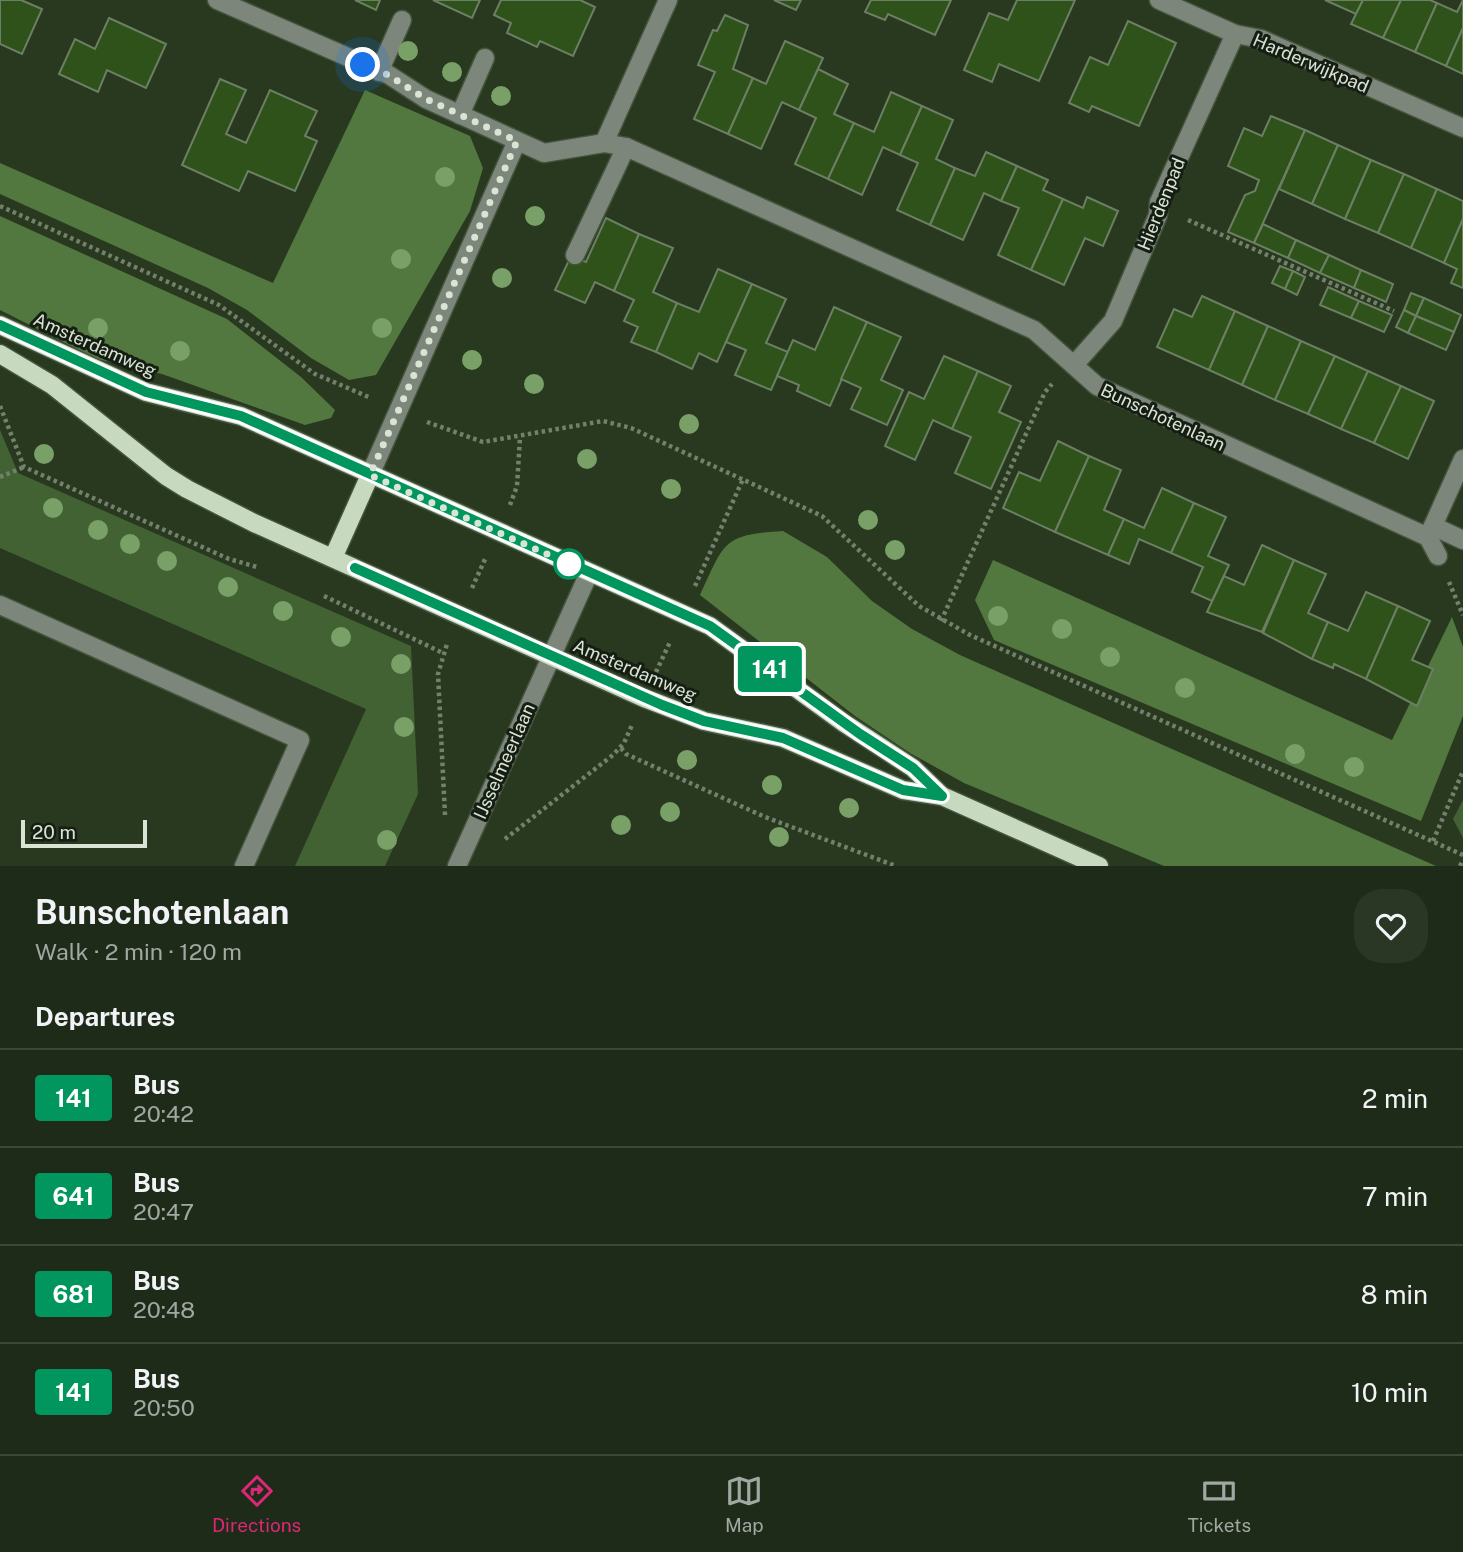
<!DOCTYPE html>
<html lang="en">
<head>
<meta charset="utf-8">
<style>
	body { margin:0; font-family:"Public Sans",sans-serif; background:#2b3725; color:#f1f3f6; height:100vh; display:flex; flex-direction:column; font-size:26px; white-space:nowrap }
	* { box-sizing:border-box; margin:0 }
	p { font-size:23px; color:#a1a7a2 }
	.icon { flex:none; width:38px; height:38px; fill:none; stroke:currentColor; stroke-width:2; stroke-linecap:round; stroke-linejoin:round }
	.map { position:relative; height:866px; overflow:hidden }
	.sheet { display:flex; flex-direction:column; background:#1e2b18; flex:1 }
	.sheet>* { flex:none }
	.badge { padding:0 14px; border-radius:5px; font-size:24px; line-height:46px }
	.scale { position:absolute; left:21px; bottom:18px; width:126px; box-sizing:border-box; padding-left:7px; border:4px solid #d9e4d5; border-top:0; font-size:19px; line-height:24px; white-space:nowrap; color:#d9e4d5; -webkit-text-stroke:5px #161e13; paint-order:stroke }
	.you { position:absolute; width:35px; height:35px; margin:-18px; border:5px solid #fff; border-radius:50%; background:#1a73e8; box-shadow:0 0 0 10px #1a73e833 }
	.map>.badge { position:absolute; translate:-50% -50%; box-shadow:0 0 0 4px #fff }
	h2 { padding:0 35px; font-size:26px; line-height:63px }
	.round { display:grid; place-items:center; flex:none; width:74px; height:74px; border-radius:28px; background:#2b3725 }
	.overview { display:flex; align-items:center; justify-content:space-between; height:119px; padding:0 35px }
	h1 { font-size:33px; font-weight:700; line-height:52px }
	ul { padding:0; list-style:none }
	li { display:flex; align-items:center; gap:21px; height:98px; padding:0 35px; border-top:2px solid #3c4737 }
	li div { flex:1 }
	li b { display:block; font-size:26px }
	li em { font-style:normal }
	li .badge { min-width:77px; font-weight:700; text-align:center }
	.menu { display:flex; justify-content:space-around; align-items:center; height:98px; border-top:2px solid #3c4737; background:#1e2b18; font-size:19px; color:#a1a7a2 }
	.menu a { display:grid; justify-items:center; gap:4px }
	.menu .active { color:#db2777 }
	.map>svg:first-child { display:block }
	.green { fill:#426233 }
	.forest { fill:#52783f }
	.building { fill:#2e5219; stroke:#6c7f64; stroke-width:2 }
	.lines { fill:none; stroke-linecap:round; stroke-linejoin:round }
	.minor-casing { stroke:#44543d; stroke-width:21 }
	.major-casing { stroke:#44543d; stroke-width:21 }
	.path { stroke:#73816c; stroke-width:4.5; stroke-dasharray:3.5 3.5; stroke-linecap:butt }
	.minor { stroke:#7d867a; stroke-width:18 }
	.major { stroke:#c7d9bf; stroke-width:18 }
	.tree { fill:#79a067 }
	.line-casing { stroke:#fff; stroke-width:16 }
	.line { stroke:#00965e; stroke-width:10 }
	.walk { stroke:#d9e4d5; stroke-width:7; stroke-dasharray:0 12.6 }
	.stop-dot { fill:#fff; stroke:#00965e; stroke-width:3.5 }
	.labels { text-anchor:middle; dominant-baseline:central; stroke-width:6; stroke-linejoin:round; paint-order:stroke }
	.street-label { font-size:18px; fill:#d9e4d5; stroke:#161e13 }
</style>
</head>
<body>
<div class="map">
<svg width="1463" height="866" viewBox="0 0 1463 866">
	<rect width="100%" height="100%" fill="#283920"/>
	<g class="green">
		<polygon points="0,430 18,473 411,646 418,794 385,866 295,866 366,709 0,548"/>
		<polygon points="1463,800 1463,838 1453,819"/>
	</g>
	<g class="forest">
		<polygon points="365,90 470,136 483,168 470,211 376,375 349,380 311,358 247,310 208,288 0,194 0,163 273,283"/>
		<polygon points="0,216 227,319 301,377 335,410 331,418 305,425 162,374 97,359 0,310"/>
		<path d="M 783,531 L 827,557 L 872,601 L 912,629 L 960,655 L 1436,866 L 1164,866 L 964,783 L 910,753 L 855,716 L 700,595 C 725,543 721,535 783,531 Z"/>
		<polygon points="993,560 1392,740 1452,617 1463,647 1463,716 1421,821 994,640 975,600"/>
	</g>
	<g class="building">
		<polygon points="0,0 21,0 42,9 22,54 0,44"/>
		<polygon points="355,0 380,0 376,10"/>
		<polygon points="433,0 480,0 472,18"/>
		<polygon points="501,0 580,0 595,7 573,56 540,41 537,47 507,33 511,23 494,15"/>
		<polygon points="774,0 801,0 796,10"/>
		<polygon points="871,0 951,0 935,35 888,14 885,20 865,12"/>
		<polygon points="1017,0 1075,0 1039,81 999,64 992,82 964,70 989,13 1008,20"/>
		<polygon points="1325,0 1363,0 1356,14"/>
		<polygon points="1363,0 1401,0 1383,38 1351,24"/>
		<polygon points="1401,0 1430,0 1437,3 1415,52 1383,38"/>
		<polygon points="1463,0 1463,28 1446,66 1415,52 1437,3 1457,12"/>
		<polygon points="725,15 748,25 733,69 753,78 728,134 694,119 715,72 698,65 713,30 717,31"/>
		<polygon points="109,18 166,44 146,88 107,70 98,92 59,74 75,39 95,49"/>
		<polygon points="1128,21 1176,43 1139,126 1092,106 1089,112 1069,103 1090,57 1108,65"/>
		<polygon points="1463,28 1463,74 1446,66"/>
		<polygon points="785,41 823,58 799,110 782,102 761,149 728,134 753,78 766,84"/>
		<polygon points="818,69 848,84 834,114 854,123 828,179 795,164 816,118 799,110"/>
		<polygon points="220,79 246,90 226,134 246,143 270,90 317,111 305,136 317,141 295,191 248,171 239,191 182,165"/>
		<polygon points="891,92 922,106 900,155 883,147 862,195 828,179 854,123 874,132"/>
		<polygon points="922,106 953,120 936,159 955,168 930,225 897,210 918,163 900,155"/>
		<polygon points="1271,116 1305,130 1254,243 1228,232 1245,195 1255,191 1259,180 1228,166 1244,128 1262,136"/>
		<polygon points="1305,130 1338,145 1312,204 1279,189"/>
		<polygon points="1338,145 1371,160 1345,219 1312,204"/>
		<polygon points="986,152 1017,166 1001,201 984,193 963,240 930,225 955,168 975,176"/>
		<polygon points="1371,160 1404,174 1378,233 1345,219"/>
		<polygon points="1017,166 1048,180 1043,190 1063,199 1031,270 998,255 1019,208 1001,201"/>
		<polygon points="1404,174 1437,189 1411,248 1378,233"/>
		<polygon points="1437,189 1463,201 1463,219 1444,263 1411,248"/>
		<polygon points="1087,197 1118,211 1103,246 1085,238 1064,285 1031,270 1063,199 1083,208"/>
		<polygon points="606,218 639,234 614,291 595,282 585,303 555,290 571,256 586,262"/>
		<polygon points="1463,219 1463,288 1451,283 1457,269 1444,263"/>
		<polygon points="1263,224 1296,240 1288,258 1254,243"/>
		<polygon points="639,234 673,248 653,292 677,303 656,352 631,342 638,327 624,321 634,300 614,291"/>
		<polygon points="1296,240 1329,255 1320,273 1288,258"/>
		<polygon points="1329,255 1361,270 1354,288 1320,273"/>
		<polygon points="1280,266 1293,271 1285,289 1272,283"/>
		<polygon points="718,269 752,284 717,362 699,353 692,369 656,352 677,303 699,312"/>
		<polygon points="1361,270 1393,284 1386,302 1354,288"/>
		<polygon points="1293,271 1305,277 1297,295 1285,289"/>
		<polygon points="752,284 786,299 766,343 788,352 771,390 735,375 746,350 726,342"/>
		<polygon points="1328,287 1359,301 1351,318 1320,305"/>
		<polygon points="1411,293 1424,298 1416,316 1404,310"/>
		<polygon points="1202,296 1235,311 1209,370 1157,347 1174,309 1192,317"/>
		<polygon points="1424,298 1461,315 1454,332 1416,316"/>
		<polygon points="1359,301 1392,315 1384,332 1351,318"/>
		<polygon points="834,307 867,322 830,406 797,391 799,385 777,376 793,340 815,350"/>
		<polygon points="1404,310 1416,316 1408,333 1396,327"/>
		<polygon points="1235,311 1268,326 1242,385 1209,370"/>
		<polygon points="1416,316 1454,332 1446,350 1408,333"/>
		<polygon points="867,322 901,337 881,380 903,390 887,425 851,409 861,388 841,379"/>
		<polygon points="1268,326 1301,341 1275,400 1242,385"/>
		<polygon points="1301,341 1335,356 1308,414 1275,400"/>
		<polygon points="944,356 978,371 952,429 933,420 915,460 885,446 909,392 924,399"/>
		<polygon points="1335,356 1368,371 1341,429 1308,414"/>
		<polygon points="978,371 1011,386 999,412 1021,422 991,489 955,473 971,437 952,429"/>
		<polygon points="1368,371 1401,386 1374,443 1341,429"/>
		<polygon points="1401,386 1434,401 1408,459 1374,443"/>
		<polygon points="1058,441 1089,456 1055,532 1003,508 1019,472 1040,481"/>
		<polygon points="1089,456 1121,470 1104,510 1124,519 1108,555 1055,532"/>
		<polygon points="1162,488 1194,503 1171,553 1139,539 1129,564 1108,555 1124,519 1144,528"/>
		<polygon points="1194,503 1226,517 1208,556 1229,565 1212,601 1192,592 1203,567 1171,553"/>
		<polygon points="1262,545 1294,560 1262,632 1207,612 1224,576 1244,585"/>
		<polygon points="1294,560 1326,574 1308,613 1328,622 1312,659 1263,633"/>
		<polygon points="1366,592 1398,606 1366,679 1334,664 1333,668 1312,659 1328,622 1348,631"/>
		<polygon points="1398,606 1430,621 1412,660 1433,669 1417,706 1366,679"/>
	</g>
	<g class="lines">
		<defs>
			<g id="minor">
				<polyline points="217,0 389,75 426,99 544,153 604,143 626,147 1034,330 1097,386 1428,537 1463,459"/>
				<polyline points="1159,0 1235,34 1261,39 1463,128"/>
				<polyline points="379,72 402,20"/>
				<polyline points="460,115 485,58"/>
				<polyline points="604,143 668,0"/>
				<polyline points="575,255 626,147"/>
				<polyline points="1074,365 1113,321 1158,215 1159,202 1235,34"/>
				<polyline points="370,475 517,141"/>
				<polyline points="1433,526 1463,540"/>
				<polyline points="1428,537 1438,556"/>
				<polyline points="0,605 300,740 244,866"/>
				<polyline points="457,866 589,573"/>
			</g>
			<g id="major">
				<polyline points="0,325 146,392 241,416 710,626 844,723 913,768 942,796"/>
				<polyline points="0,354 52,385 166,476 187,489 254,523 644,698 704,721 783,738 903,790 942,796 1099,866"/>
				<polyline points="333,558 370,475"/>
			</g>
		</defs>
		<use href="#minor" class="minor-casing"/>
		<use href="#major" class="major-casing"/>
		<g class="path">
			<polyline points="0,206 219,305 315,374 371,398"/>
			<polyline points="1188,220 1394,311"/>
			<polyline points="0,406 24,467 229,559 257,567"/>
			<polyline points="427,422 483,442 603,421 631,428 822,516 919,606 970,635 1463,855"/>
			<polyline points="0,477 24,467"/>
			<polyline points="510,505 517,486 520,437"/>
			<polyline points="1449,582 1463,615"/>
			<polyline points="695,586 743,479"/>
			<polyline points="472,588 486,557"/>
			<polyline points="324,596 443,653"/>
			<polyline points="941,621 1045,392 1052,384"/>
			<polyline points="656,672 670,642"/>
			<polyline points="621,748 626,754 765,817 896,866"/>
			<polyline points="445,815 438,674 447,644"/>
			<polyline points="505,839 613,755 624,743 632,725"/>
			<polyline points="1433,841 1463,771"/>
			<polyline points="1460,866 1463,860"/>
		</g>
		<use href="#minor" class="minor"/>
		<use href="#major" class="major"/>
	</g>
	<g class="tree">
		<circle cx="408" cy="51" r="10"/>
		<circle cx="452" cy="72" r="10"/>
		<circle cx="501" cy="96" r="10"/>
		<circle cx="445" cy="177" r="10"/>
		<circle cx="535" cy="216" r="10"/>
		<circle cx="401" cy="259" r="10"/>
		<circle cx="502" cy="278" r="10"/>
		<circle cx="98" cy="328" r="10"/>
		<circle cx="382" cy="328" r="10"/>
		<circle cx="180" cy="351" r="10"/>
		<circle cx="472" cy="360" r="10"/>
		<circle cx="534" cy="384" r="10"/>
		<circle cx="689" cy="424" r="10"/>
		<circle cx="44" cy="454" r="10"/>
		<circle cx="587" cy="459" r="10"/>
		<circle cx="671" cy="489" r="10"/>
		<circle cx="53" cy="508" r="10"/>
		<circle cx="868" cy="520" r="10"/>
		<circle cx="98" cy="530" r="10"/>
		<circle cx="130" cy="544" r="10"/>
		<circle cx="895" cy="550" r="10"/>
		<circle cx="167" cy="561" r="10"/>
		<circle cx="228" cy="587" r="10"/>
		<circle cx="283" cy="611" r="10"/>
		<circle cx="998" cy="616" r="10"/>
		<circle cx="1062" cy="629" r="10"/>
		<circle cx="341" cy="637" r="10"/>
		<circle cx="1110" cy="657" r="10"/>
		<circle cx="401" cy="664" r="10"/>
		<circle cx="1185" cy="688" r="10"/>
		<circle cx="404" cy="727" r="10"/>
		<circle cx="1295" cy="754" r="10"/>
		<circle cx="687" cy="760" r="10"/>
		<circle cx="1354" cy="767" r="10"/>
		<circle cx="772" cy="785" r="10"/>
		<circle cx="849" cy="808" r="10"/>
		<circle cx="670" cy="812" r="10"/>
		<circle cx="621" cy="825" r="10"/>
		<circle cx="779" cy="837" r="10"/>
		<circle cx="387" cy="840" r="10"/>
	</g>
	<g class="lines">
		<defs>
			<polyline id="line" points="0,325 146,392 241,416 710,626 860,734 913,768 942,796 903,790 783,738 704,721 662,705 355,568"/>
		</defs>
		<use href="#line" class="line-casing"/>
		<use href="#line" class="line"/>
		<polyline class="walk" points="363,65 388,75 426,99 517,141 370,475 569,564"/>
	</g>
	<circle class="stop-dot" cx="569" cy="564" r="14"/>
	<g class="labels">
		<g class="street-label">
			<text transform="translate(1311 63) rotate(23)">Harderwijkpad</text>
			<text transform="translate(1161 204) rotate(-68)">Hierdenpad</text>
			<text transform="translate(95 345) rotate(24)">Amsterdamweg</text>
			<text transform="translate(1163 417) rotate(25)">Bunschotenlaan</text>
			<text transform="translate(635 670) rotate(23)">Amsterdamweg</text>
			<text transform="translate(504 761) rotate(-66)">IJsselmeerlaan</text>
		</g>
	</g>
</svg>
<div class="scale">20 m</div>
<div class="you" style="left:363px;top:65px"></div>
<b class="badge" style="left:770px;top:669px;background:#00965e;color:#fff">141</b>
</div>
<section class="sheet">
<div class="overview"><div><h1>Bunschotenlaan</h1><p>Walk · 2 min · 120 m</p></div><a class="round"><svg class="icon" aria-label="heart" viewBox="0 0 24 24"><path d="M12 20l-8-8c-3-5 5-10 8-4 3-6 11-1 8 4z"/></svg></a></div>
<h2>Departures</h2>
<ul>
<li><span class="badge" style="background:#00965e;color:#fff">141</span><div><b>Bus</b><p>20:42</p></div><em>2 min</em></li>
<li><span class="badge" style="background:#00965e;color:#fff">641</span><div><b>Bus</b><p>20:47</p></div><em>7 min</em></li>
<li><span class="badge" style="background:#00965e;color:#fff">681</span><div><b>Bus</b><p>20:48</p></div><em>8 min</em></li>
<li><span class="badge" style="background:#00965e;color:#fff">141</span><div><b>Bus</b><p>20:50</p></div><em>10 min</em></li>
</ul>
</section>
<nav class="menu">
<a class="active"><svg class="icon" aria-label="directions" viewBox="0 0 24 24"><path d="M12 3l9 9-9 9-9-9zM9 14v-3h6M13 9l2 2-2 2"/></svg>Directions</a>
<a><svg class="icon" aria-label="map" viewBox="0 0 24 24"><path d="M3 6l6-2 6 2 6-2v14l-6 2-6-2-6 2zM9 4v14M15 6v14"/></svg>Map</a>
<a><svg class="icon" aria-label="tickets" viewBox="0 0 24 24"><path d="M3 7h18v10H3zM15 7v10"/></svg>Tickets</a>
</nav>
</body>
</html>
